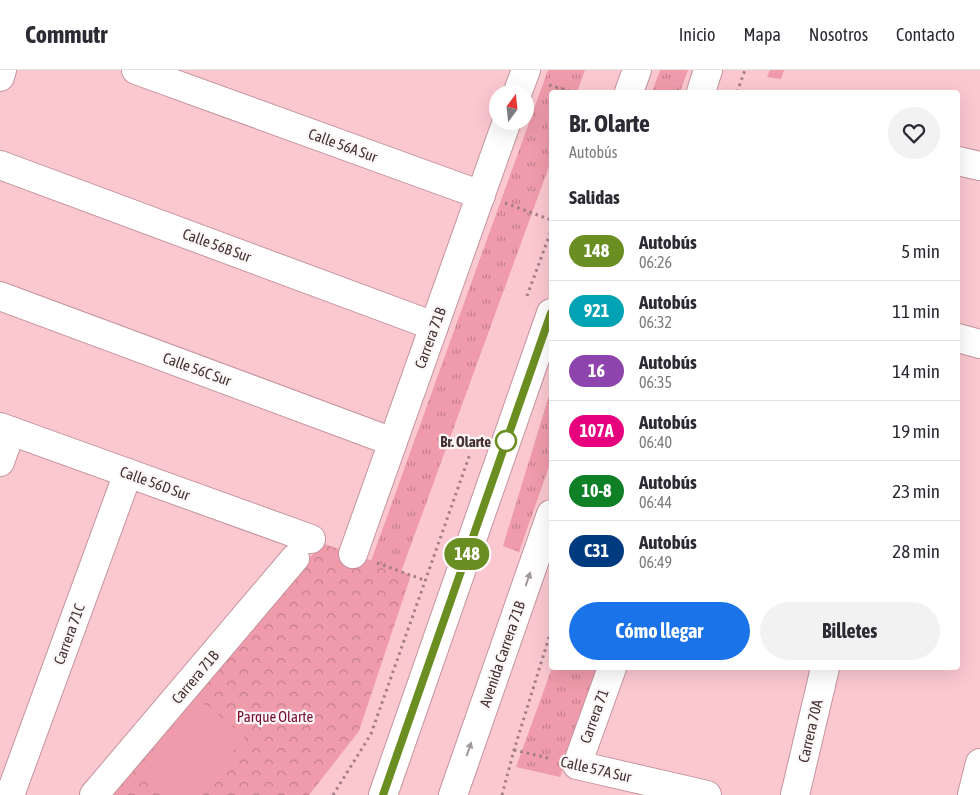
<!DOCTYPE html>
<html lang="es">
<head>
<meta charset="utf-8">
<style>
	body { margin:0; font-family:"Asap Condensed",sans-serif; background:#f2f2f3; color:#2b2b33; height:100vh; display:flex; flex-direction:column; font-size:19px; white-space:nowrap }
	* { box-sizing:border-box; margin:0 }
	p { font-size:16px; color:#7c7c81 }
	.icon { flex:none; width:28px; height:28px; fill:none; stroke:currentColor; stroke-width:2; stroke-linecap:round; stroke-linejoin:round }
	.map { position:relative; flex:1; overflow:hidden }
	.details { position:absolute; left:549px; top:20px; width:411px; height:580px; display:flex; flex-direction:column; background:#fff; border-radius:5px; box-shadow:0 5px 20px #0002 }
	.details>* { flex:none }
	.badge { padding:0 10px; border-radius:16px; font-size:18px; line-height:32px }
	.needle { width:32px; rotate:15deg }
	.fabs { position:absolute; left:489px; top:15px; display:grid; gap:10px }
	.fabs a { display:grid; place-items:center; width:45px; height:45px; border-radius:50%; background:#fff; box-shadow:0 5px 20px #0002; font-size:25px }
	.map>.badge { position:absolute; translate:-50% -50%; box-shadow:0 0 0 2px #fff }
	h2 { padding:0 20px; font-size:19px; line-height:45px }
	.round { display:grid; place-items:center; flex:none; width:52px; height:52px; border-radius:26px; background:#f2f2f3 }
	.headline { display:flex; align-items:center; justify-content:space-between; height:85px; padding:0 20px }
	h1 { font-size:24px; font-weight:700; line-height:38px }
	.primary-button { display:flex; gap:10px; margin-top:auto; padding:10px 20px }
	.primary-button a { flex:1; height:58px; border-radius:30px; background:#1a73e8; color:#fff; font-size:20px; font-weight:700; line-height:58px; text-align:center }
	.primary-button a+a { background:#f2f2f3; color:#2b2b33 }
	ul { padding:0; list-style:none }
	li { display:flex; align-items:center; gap:15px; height:60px; padding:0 20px; border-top:1px solid #e1e1e2 }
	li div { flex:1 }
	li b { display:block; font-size:19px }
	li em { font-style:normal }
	li .badge { min-width:55px; font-weight:700; text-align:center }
	header { display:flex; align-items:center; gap:30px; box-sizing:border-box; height:70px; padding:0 25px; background:#fff; border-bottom:1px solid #e1e1e2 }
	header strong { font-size:24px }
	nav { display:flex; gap:28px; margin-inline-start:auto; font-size:18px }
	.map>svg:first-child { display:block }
	.grass { fill:url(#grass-tufts) }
	.park { fill:url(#park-crowns) }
	.pitch { fill:#ef9bab }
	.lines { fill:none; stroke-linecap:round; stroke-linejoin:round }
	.minor-casing { stroke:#c4949c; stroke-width:30 }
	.primary-casing { stroke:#c4949c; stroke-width:30 }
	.path { stroke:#a37f85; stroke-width:3; stroke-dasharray:2.5 4; stroke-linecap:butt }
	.minor { stroke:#fff; stroke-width:28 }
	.primary { stroke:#fff; stroke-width:28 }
	.oneway { fill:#a2989a }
	.line-casing { stroke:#fff; stroke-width:11 }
	.line { stroke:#6b8e23; stroke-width:8 }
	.stop-dot { fill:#fff; stroke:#6b8e23; stroke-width:2.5 }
	.labels { text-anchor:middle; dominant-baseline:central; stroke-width:4.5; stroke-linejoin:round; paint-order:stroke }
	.street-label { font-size:15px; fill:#453135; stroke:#fcf7f7 }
	.stop-label { font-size:15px; font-weight:bold; fill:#453135; stroke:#fcf7f7; text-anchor:end }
	.park-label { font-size:15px; fill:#780c33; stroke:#fcf7f7 }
</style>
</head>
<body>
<header>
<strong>Commutr</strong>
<nav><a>Inicio</a><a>Mapa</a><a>Nosotros</a><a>Contacto</a></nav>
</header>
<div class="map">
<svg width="980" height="725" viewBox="0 0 980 725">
	<defs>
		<pattern id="grass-tufts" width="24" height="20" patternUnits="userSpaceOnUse" patternTransform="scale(1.25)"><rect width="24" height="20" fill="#ef9bab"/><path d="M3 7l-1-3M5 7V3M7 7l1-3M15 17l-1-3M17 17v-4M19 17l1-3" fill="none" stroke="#c37f8c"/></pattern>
		<pattern id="park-crowns" width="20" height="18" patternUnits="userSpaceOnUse" patternTransform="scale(1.25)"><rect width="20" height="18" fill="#ef9bab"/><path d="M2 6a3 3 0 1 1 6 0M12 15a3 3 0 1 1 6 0" fill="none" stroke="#c37f8c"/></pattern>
	</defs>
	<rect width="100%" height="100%" fill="#fbc8d0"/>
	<g class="grass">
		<polygon points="548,0 585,0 577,22 551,22 551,91 401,502 371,491"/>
		<polygon points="660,0 688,0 680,22 652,22"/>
		<polygon points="770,0 784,0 781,9 767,7"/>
		<polygon points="551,319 551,391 519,482 503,476"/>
		<polygon points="552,598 599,598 560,707 516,697"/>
	</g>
	<polygon class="park" points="322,473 411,505 359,661 309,725 112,725"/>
	<polygon class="pitch" points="197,628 245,667 197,725 168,725 137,700"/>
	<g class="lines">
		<defs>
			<g id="minor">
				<polyline points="136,0 481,125"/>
				<polyline points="0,7 2,0"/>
				<polyline points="517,24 526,0"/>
				<polyline points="958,91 980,96"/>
				<polyline points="0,95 434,256"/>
				<polyline points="0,226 393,372"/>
				<polyline points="958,268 980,274"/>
				<polyline points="0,357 311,469"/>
				<polyline points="0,392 11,361"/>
				<polyline points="353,484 507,51"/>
				<polyline points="612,598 577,695 707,725"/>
				<polyline points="10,725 128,403"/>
				<polyline points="94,725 295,488"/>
				<polyline points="795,725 825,598"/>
				<polyline points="972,725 980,693"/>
			</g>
			<g id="primary">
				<polyline points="629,22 637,0"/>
				<polyline points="701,22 708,0"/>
				<polyline points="383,725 551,243"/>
				<polyline points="453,725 551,444"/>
			</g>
		</defs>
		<use href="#minor" class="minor-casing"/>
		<use href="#primary" class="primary-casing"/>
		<g class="path">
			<polyline points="549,15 572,22"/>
			<polyline points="737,22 745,0"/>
			<polyline points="505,133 551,150"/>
			<polyline points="527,226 551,161"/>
			<polyline points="377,493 424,510"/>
			<polyline points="514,680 552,689"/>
			<polyline points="333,725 371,664 470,384"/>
			<polyline points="502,725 514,680 551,561"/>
		</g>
		<use href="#minor" class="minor"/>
		<use href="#primary" class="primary"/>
	</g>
	<defs><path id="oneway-solid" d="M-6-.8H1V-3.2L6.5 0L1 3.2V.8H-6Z" transform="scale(1.25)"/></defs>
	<g class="oneway">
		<use href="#oneway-solid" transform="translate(528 509) rotate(-71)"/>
		<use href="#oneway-solid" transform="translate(469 679) rotate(-71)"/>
	</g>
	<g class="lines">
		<defs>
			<polyline id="line" points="383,725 551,243"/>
		</defs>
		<use href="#line" class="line-casing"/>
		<use href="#line" class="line"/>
	</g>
	<circle class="stop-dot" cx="506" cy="371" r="10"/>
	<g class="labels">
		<g class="street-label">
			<text transform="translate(343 75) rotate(20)">Calle 56A Sur</text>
			<text transform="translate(217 175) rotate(20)">Calle 56B Sur</text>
			<text transform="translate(430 268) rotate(-70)">Carrera 71B</text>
			<text transform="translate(197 299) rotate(20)">Calle 56C Sur</text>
			<text transform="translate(155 413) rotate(20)">Calle 56D Sur</text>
			<text transform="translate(69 564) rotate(-70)">Carrera 71C</text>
			<text transform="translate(502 584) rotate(-71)">Avenida Carrera 71B</text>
			<text transform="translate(195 607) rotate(-50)">Carrera 71B</text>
			<text transform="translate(594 646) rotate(-70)">Carrera 71</text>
			<text transform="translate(810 661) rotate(-77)">Carrera 70A</text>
			<text transform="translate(596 699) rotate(13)">Calle 57A Sur</text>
		</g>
		<g class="stop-label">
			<text x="491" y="371">Br. Olarte</text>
		</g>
		<g class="park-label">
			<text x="275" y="646">Parque Olarte</text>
		</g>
	</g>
</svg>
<div class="fabs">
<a><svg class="needle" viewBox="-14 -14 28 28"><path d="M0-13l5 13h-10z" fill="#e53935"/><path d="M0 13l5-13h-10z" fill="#7c7c81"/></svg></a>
</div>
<b class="badge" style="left:467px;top:484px;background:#6b8e23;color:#fff">148</b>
<section class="details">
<div class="headline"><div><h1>Br. Olarte</h1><p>Autobús</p></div><a class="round"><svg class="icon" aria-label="heart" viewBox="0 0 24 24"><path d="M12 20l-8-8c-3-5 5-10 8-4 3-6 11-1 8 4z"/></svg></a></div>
<h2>Salidas</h2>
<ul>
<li><span class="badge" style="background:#6b8e23;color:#fff">148</span><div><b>Autobús</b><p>06:26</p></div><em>5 min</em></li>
<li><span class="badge" style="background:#00a3b4;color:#fff">921</span><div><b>Autobús</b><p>06:32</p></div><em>11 min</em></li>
<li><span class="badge" style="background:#8e44ad;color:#fff">16</span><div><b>Autobús</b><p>06:35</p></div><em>14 min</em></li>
<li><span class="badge" style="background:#e6007e;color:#fff">107A</span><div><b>Autobús</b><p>06:40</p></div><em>19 min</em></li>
<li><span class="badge" style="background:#0f8026;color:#fff">10-8</span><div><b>Autobús</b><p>06:44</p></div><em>23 min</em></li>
<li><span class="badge" style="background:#003b80;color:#fff">C31</span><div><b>Autobús</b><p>06:49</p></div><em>28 min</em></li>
</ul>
<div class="primary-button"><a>Cómo llegar</a><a>Billetes</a></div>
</section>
</div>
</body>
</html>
